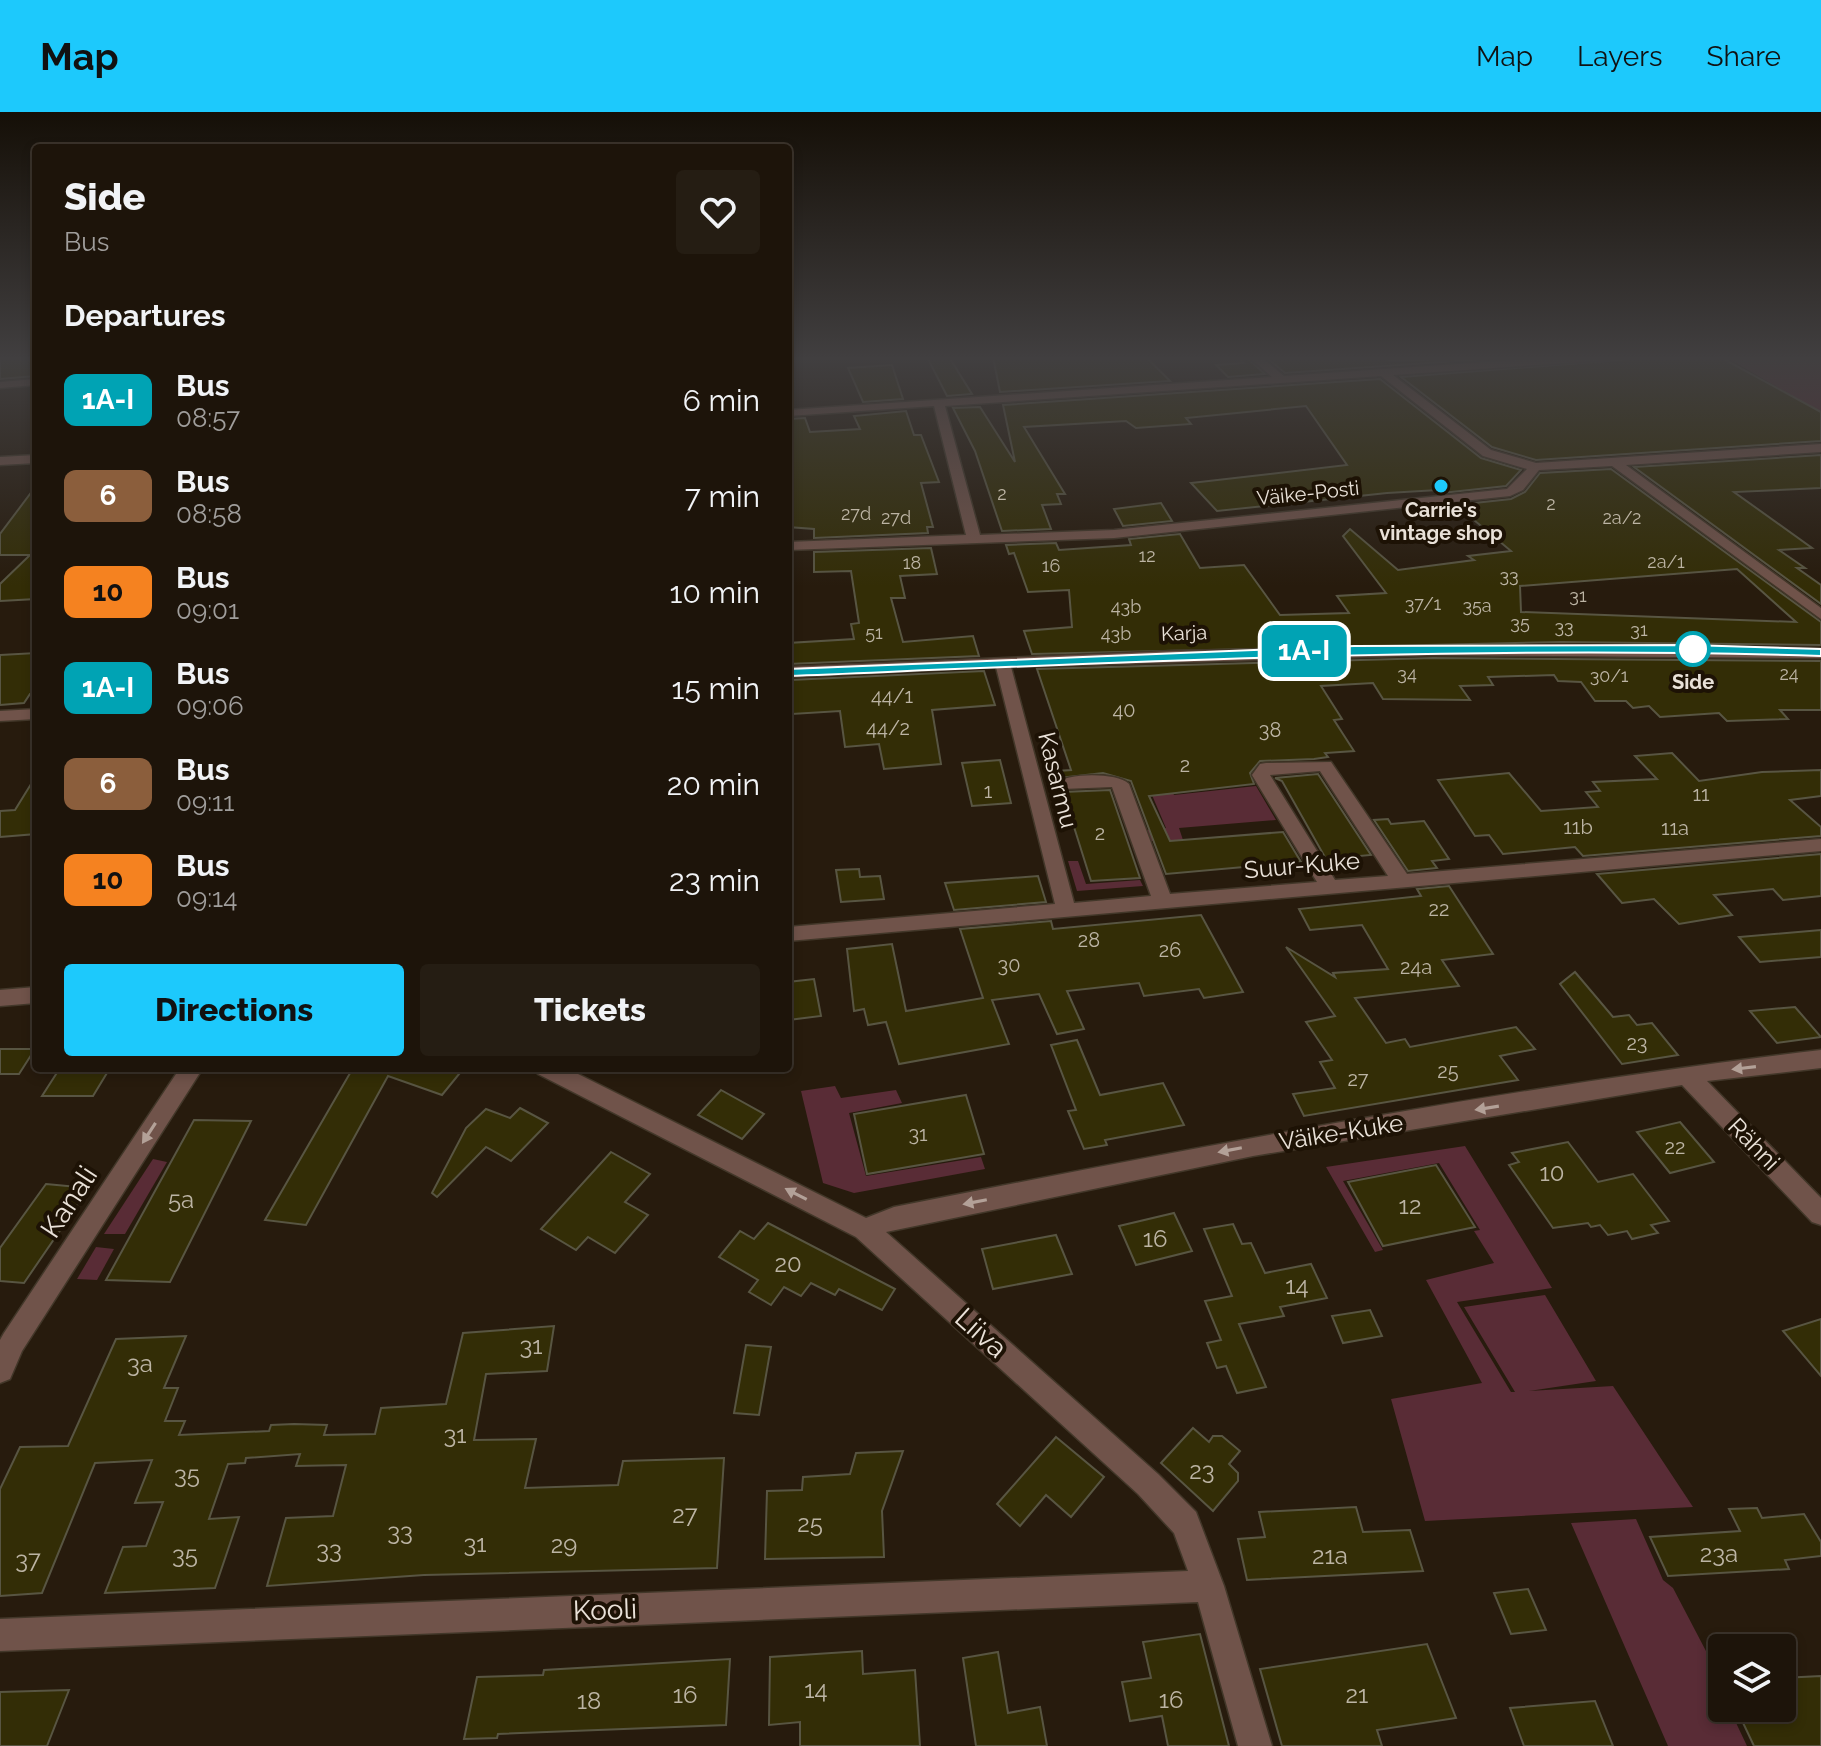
<!DOCTYPE html>
<html lang="en">
<head>
<meta charset="utf-8">
<style>
	body { margin:0; font-family:Raleway,sans-serif; background:#251d13; color:#f1f3f6; height:100vh; display:flex; flex-direction:column; font-size:30px; white-space:nowrap }
	* { box-sizing:border-box; margin:0 }
	p { font-size:26px; color:#a09e9c }
	.icon { flex:none; width:44px; height:44px; fill:none; stroke:currentColor; stroke-width:2; stroke-linecap:round; stroke-linejoin:round }
	.map { position:relative; flex:1; overflow:hidden }
	.panel { position:absolute; left:32px; top:32px; width:760px; height:928px; display:flex; flex-direction:column; background:#1d140a; border-radius:8px; box-shadow:0 4px 12px #0003,0 0 0 2px #3b332b }
	.panel>* { flex:none }
	.badge { padding:0 16px; border-radius:12px; font-size:28px; line-height:52px }
	.buttons { position:absolute; left:1708px; top:1522px; display:grid; gap:16px }
	.buttons a { display:grid; place-items:center; width:88px; height:88px; border-radius:8px; background:#1d140a; box-shadow:0 4px 12px #0003,0 0 0 2px #3b332b; font-size:40px }
	.map>.badge { position:absolute; translate:-50% -50%; box-shadow:0 0 0 4px #fff }
	h2 { padding:0 32px; font-size:30px; line-height:72px }
	.round { display:grid; place-items:center; flex:none; width:84px; height:84px; border-radius:8px; background:#251d13 }
	.summary { display:flex; align-items:center; justify-content:space-between; height:136px; padding:0 32px }
	h1 { font-size:38px; font-weight:800; line-height:60px }
	.primary-button { display:flex; gap:16px; margin-top:auto; padding:16px 32px }
	.primary-button a { flex:1; height:92px; border-radius:8px; background:#1dc9fc; color:#111; font-size:32px; font-weight:800; line-height:92px; text-align:center }
	.primary-button a+a { background:#251d13; color:#f1f3f6 }
	ul { padding:0; list-style:none }
	li { display:flex; align-items:center; gap:24px; height:96px; padding:0 32px }
	li div { flex:1 }
	li b { display:block; font-size:30px }
	li em { font-style:normal }
	li .badge { min-width:88px; font-weight:700; text-align:center }
	header { display:flex; align-items:center; gap:48px; box-sizing:border-box; height:112px; padding:0 40px; background:#1dc9fc; color:#111 }
	header strong { font-size:38px }
	nav { display:flex; gap:44px; margin-inline-start:auto; font-size:28px }
	.map>svg:first-child { display:block }
	.green { fill:#592c36 }
	.building { fill:#332d06; stroke:#585542; stroke-width:2; fill-rule:evenodd }
	.lines { fill:none; stroke-linecap:round; stroke-linejoin:round }
	.minor-casing { stroke:#423729; stroke-width:3 }
	.minor { fill:#70534a; fill-rule:evenodd }
	.oneway { fill:#b3a198 }
	.line { fill:#00a3b4; stroke:#fff; stroke-width:2 }
	.poi-dot { fill:#1dc9fc; stroke:#1d1205; stroke-width:3 }
	.stop-dot { fill:#fff; stroke:#00a3b4; stroke-width:4 }
	.labels { text-anchor:middle; dominant-baseline:central; stroke-width:8; stroke-linejoin:round; paint-order:stroke }
	.far-number-label { font-size:18px; fill:#bcb4a4 }
	.far-street-label { font-size:20px; fill:#e9e1d8; stroke:#1d1205 }
	.far-poi-label { font-size:20px; font-weight:bold; fill:#e9e1d8; stroke:#1d1205 }
	.far-stop-label { font-size:20px; font-weight:bold; fill:#e9e1d8; stroke:#1d1205 }
	.number-label { font-size:20px; fill:#bcb4a4 }
	.street-label { font-size:24px; fill:#e9e1d8; stroke:#1d1205 }
	.near-number-label { font-size:24px; fill:#bcb4a4 }
	.near-street-label { font-size:28px; fill:#e9e1d8; stroke:#1d1205 }
</style>
</head>
<body>
<header>
<strong>Map</strong>
<nav><a>Map</a><a>Layers</a><a>Share</a></nav>
</header>
<div class="map">
<svg width="1821" height="1634" viewBox="0 0 1821 1634">
	<rect width="100%" height="100%" fill="#271b0d"/>
	<g class="green">
		<polygon points="1726,245 1821,245 1821,301"/>
		<polygon points="1167,669 1174,683 1256,674 1276,708 1179,716 1183,728 1151,729 1147,718 1166,716 1152,683"/>
		<polygon points="1068,749 1078,749 1086,772 1140,768 1143,774 1077,779"/>
		<polygon points="835,974 841,986 896,978 902,991 849,1001 866,1064 981,1045 985,1057 854,1081 823,1071 801,979"/>
		<polygon points="1465,1034 1552,1176 1457,1190 1511,1280 1515,1280 1464,1195 1545,1183 1596,1269 1529,1279 1613,1274 1693,1395 1425,1409 1391,1287 1482,1271 1426,1168 1494,1151 1474,1119 1480,1118 1439,1051 1343,1069 1383,1138 1375,1140 1326,1055"/>
		<polygon points="153,1047 167,1050 125,1122 104,1122"/>
		<polygon points="96,1135 114,1137 97,1168 77,1167"/>
		<polygon points="1636,1407 1663,1468 1673,1476 1718,1562 1722,1596 1729,1596 1747,1634 1668,1634 1571,1411"/>
	</g>
	<g class="building">
		<polygon points="0,245 36,245 36,264 0,267"/>
		<polygon points="927,245 949,245 972,282 947,284"/>
		<polygon points="993,245 1146,245 1170,269 1000,280"/>
		<polygon points="1236,245 1246,245 1265,262 1228,265 1216,253 1244,251"/>
		<polygon points="1266,245 1384,245 1390,249 1515,245 1285,261"/>
		<polygon points="1720,245 1821,300 1821,329 1536,348 1492,335 1401,265 1632,247"/>
		<polygon points="892,253 903,287 863,290 848,256"/>
		<polygon points="1380,267 1481,346 1521,358 1506,374 1442,381 1438,378 1387,381 1217,399 1191,371 1347,353 1306,294 1186,306 1191,312 1136,316 1126,309 1024,315 1065,382 1057,382 1061,392 1042,393 1051,417 1002,419 975,339 953,296 980,295 1015,350 1003,293"/>
		<polygon points="906,299 914,323 921,323 939,370 921,371 933,415 927,415 928,421 814,426 814,417 788,415 788,307 805,306 810,320 860,317 854,304"/>
		<polygon points="1821,343 1821,376 1734,380 1812,436 1779,438 1805,456 1797,456 1821,473 1821,492 1634,355"/>
		<path d="M 1611,357 L 1821,510 L 1821,533 L 1562,530 L 1032,542 L 1024,519 L 1072,515 L 1069,478 L 1028,480 L 1014,441 L 1009,442 L 1006,433 L 1056,431 L 1059,438 L 1131,433 L 1129,427 L 1180,422 L 1200,456 L 1244,453 L 1280,503 L 1349,501 L 1337,484 L 1386,481 L 1343,424 L 1350,417 L 1398,458 L 1474,448 L 1468,444 L 1511,439 L 1456,393 L 1511,387 L 1525,380 L 1540,361 ZM 1737,457 L 1796,510 L 1521,500 L 1520,474 Z"/>
		<polygon points="36,374 36,487 0,489 0,472 30,443 0,443 0,422"/>
		<polygon points="1161,391 1172,409 1123,414 1114,397"/>
		<polygon points="931,436 937,462 900,464 905,486 891,486 903,530 973,524 979,544 788,552 788,531 854,527 851,512 859,511 851,459 814,460 814,440"/>
		<polygon points="36,541 36,581 30,582 24,591 0,593 0,543"/>
		<polygon points="1433,546 1821,549 1821,598 1780,598 1788,607 1727,609 1719,601 1660,605 1649,594 1633,596 1626,589 1595,589 1581,570 1558,569 1554,563 1488,565 1493,573 1460,574 1470,588 1383,587 1373,571 1321,574 1342,607 1334,608 1354,639 1325,641 1328,645 1314,647 1260,649 1250,661 1254,672 1149,684 1170,729 1283,720 1301,750 1166,762 1131,669 1103,661 1059,666 1057,659 1071,658 1037,557"/>
		<polygon points="984,559 995,593 932,598 941,652 884,657 879,632 845,635 840,599 792,602 790,568"/>
		<polygon points="1672,641 1699,669 1762,660 1821,658 1821,684 1790,688 1821,715 1821,724 1583,744 1575,735 1503,742 1489,723 1475,724 1438,668 1509,661 1541,699 1598,695 1586,680 1600,679 1593,670 1657,667 1635,644"/>
		<polygon points="1000,648 1011,691 972,694 962,651"/>
		<polygon points="1318,662 1371,743 1326,747 1282,669 1275,666"/>
		<polygon points="36,664 36,722 0,725 0,699 15,698"/>
		<polygon points="1110,678 1140,766 1091,769 1063,680"/>
		<polygon points="1388,707 1391,712 1424,709 1449,747 1432,749 1437,756 1408,759 1374,708"/>
		<polygon points="1821,742 1821,784 1783,788 1773,777 1714,783 1732,803 1679,812 1654,787 1622,791 1597,762"/>
		<polygon points="859,757 860,765 880,764 884,787 841,790 836,758"/>
		<polygon points="1038,764 1046,790 954,798 945,771"/>
		<polygon points="1449,774 1493,842 1442,848 1459,874 1355,886 1386,931 1405,927 1410,935 1516,915 1535,937 1500,944 1518,968 1304,1004 1293,982 1335,976 1320,950 1332,948 1306,910 1335,904 1286,835 1335,865 1333,861 1388,857 1362,813 1310,818 1299,797 1421,784 1417,777"/>
		<polygon points="1201,803 1243,880 1204,886 1199,877 1144,884 1139,871 1067,879 1084,917 1057,922 1039,882 992,888 1009,932 899,952 886,910 868,913 864,897 854,899 847,837 892,832 906,899 983,886 960,817 1051,809 1053,817"/>
		<polygon points="1821,818 1821,845 1760,850 1739,825"/>
		<polygon points="1575,860 1613,905 1629,903 1637,913 1652,911 1678,943 1622,952 1560,872"/>
		<polygon points="814,867 821,904 788,908 788,870"/>
		<polygon points="1795,895 1821,925 1777,931 1750,899"/>
		<polygon points="1077,928 1100,983 1163,971 1184,1013 1105,1028 1107,1033 1084,1037 1068,999 1076,998 1051,933"/>
		<polygon points="0,937 35,937 19,962 0,962"/>
		<polygon points="60,956 110,956 93,984 42,984"/>
		<polygon points="353,956 464,956 442,983 388,964 306,1113 265,1108"/>
		<polygon points="721,978 764,1002 742,1027 698,1003"/>
		<polygon points="966,983 984,1042 867,1062 854,1002"/>
		<polygon points="520,996 548,1011 511,1049 486,1035 437,1085 432,1081 466,1016 486,997 510,1006"/>
		<polygon points="194,1008 251,1009 170,1170 106,1168"/>
		<polygon points="1680,1010 1714,1050 1670,1061 1637,1020"/>
		<polygon points="1568,1030 1598,1070 1633,1062 1669,1109 1651,1113 1658,1121 1632,1127 1627,1119 1608,1123 1600,1113 1591,1115 1588,1111 1553,1116 1509,1053 1519,1050 1512,1041"/>
		<polygon points="611,1040 650,1062 625,1090 648,1103 615,1141 588,1125 576,1138 541,1117"/>
		<polygon points="1436,1053 1475,1115 1383,1134 1348,1070"/>
		<polygon points="46,1072 89,1076 24,1171 0,1169 0,1136"/>
		<polygon points="1174,1101 1192,1139 1136,1153 1119,1114"/>
		<polygon points="768,1111 895,1177 882,1198 839,1177 835,1183 811,1171 801,1184 784,1175 771,1193 749,1180 758,1168 719,1145 740,1119 754,1127"/>
		<polygon points="1233,1112 1242,1132 1251,1131 1265,1161 1311,1152 1327,1186 1280,1195 1284,1204 1239,1212 1266,1275 1237,1281 1226,1254 1217,1256 1207,1231 1221,1228 1205,1189 1232,1184 1204,1117"/>
		<polygon points="1056,1123 1072,1162 993,1177 982,1137"/>
		<polygon points="1370,1198 1382,1224 1343,1231 1332,1204"/>
		<polygon points="1821,1207 1821,1264 1783,1219"/>
		<polygon points="554,1214 547,1259 486,1262 474,1328 536,1327 525,1376 618,1373 623,1349 724,1346 717,1456 424,1463 267,1474 286,1406 333,1404 346,1353 296,1354 300,1342 246,1346 245,1351 228,1352 209,1407 239,1405 215,1476 105,1481 123,1435 146,1434 163,1390 135,1391 152,1348 95,1351 42,1481 0,1484 0,1377 20,1335 68,1334 116,1227 186,1224 164,1276 178,1276 165,1309 185,1309 179,1323 269,1319 271,1313 294,1312 327,1313 324,1323 375,1322 381,1296 446,1292 463,1221"/>
		<polygon points="746,1233 771,1235 759,1303 734,1301"/>
		<polygon points="1193,1316 1209,1330 1213,1324 1222,1324 1240,1339 1229,1352 1238,1361 1238,1369 1213,1399 1161,1351"/>
		<polygon points="1056,1325 1104,1365 1071,1405 1046,1383 1020,1414 997,1392"/>
		<polygon points="903,1339 882,1399 884,1445 765,1447 767,1379 802,1378 803,1365 850,1362 856,1341"/>
		<polygon points="1356,1395 1363,1420 1410,1418 1423,1459 1247,1468 1238,1427 1265,1425 1259,1400"/>
		<polygon points="1757,1396 1762,1406 1804,1402 1821,1430 1821,1444 1785,1448 1789,1457 1668,1464 1650,1425 1740,1419 1729,1397"/>
		<polygon points="1528,1477 1546,1518 1511,1522 1494,1481"/>
		<polygon points="1200,1522 1229,1634 1168,1634 1162,1604 1130,1609 1122,1570 1151,1566 1143,1530"/>
		<polygon points="1427,1532 1456,1606 1377,1618 1382,1634 1282,1634 1260,1557"/>
		<polygon points="862,1539 863,1562 915,1558 920,1634 800,1634 800,1610 769,1613 770,1545"/>
		<polygon points="998,1540 1008,1601 1040,1595 1047,1634 976,1634 963,1546"/>
		<polygon points="730,1547 726,1613 498,1622 497,1626 464,1627 477,1565 543,1563 544,1558"/>
		<polygon points="1821,1564 1821,1634 1754,1634 1736,1596 1782,1596 1782,1566"/>
		<polygon points="69,1578 47,1634 0,1634 0,1580"/>
		<polygon points="1595,1589 1613,1634 1524,1634 1510,1596"/>
	</g>
	<g class="lines">
		<defs>
			<g id="minor">
				<path d="M 1249,245 L 1261,245 L 1284,264 L 1560,245 L 1613,245 L 1608,248 L 1393,263 L 1491,338 L 1536,351 L 1821,332 L 1821,340 L 1626,353 L 1821,496 L 1821,507 L 1612,354 L 1539,358 L 1523,378 L 1510,384 L 1114,426 L 788,438 L 788,430 L 966,423 L 934,294 L 788,304 L 788,298 L 1272,265 ZM 1381,264 L 1483,344 L 1527,357 L 1507,377 L 1114,418 L 980,423 L 945,294 Z"/>
				<polygon points="36,267 36,273 0,276 0,270"/>
				<polygon points="36,343 36,351 0,353 0,345"/>
				<path d="M 1562,533 L 1821,536 L 1821,546 L 1433,543 L 1011,555 L 1074,791 L 1151,784 L 1112,675 L 1063,677 L 1054,672 C 1066,661 1116,660 1129,672 L 1170,782 L 1317,770 L 1252,663 L 1260,652 L 1266,651 L 1331,650 L 1407,762 L 1821,727 L 1821,739 L 788,829 L 788,815 L 1055,792 L 996,555 L 788,565 L 788,555 L 1175,539 ZM 1320,659 L 1388,764 L 1335,768 L 1270,663 Z"/>
				<polygon points="36,597 36,607 0,609 0,599"/>
				<polygon points="36,875 36,891 0,894 0,878"/>
				<path d="M 1821,938 L 1821,956 L 1707,969 L 1821,1086 L 1821,1113 L 1812,1110 L 1682,973 L 1253,1044 L 886,1120 L 1158,1362 L 1196,1400 L 1224,1474 L 1272,1634 L 1238,1634 L 1198,1490 L 0,1539 L 0,1507 L 1188,1459 L 1174,1421 L 1138,1382 L 856,1125 L 538,962 L 535,956 L 566,956 L 866,1106 L 894,1095 C 1202,1034 1509,975 1821,938 Z"/>
				<polygon points="180,956 203,956 22,1239 10,1267 0,1271 0,1228 4,1221"/>
			</g>
		</defs>
		<use href="#minor" class="minor-casing"/>
		<use href="#minor" class="minor"/>
	</g>
	<defs><path id="oneway-solid" d="M-6-.8H1V-3.2L6.5 0L1 3.2V.8H-6Z" transform="scale(2)"/></defs>
	<g class="oneway">
		<use href="#oneway-solid" transform="translate(1744 956) rotate(173)"/>
		<use href="#oneway-solid" transform="translate(1487 996) rotate(171)"/>
		<use href="#oneway-solid" transform="translate(149 1021) rotate(123)"/>
		<use href="#oneway-solid" transform="translate(1230 1038) rotate(169)"/>
		<use href="#oneway-solid" transform="translate(796 1082) rotate(-153)"/>
		<use href="#oneway-solid" transform="translate(975 1090) rotate(169)"/>
	</g>
	<linearGradient id="sky" x2="0" y2="1"><stop stop-color="#150f07"/><stop offset="0.52" stop-color="#413f40"/><stop offset="1" stop-color="#413f40" stop-opacity="0"/></linearGradient>
	<rect width="1821" height="474" fill="url(#sky)"/>
	<path class="line" d="M 1689,533 L 1821,537 L 1821,544 C 1476,533 1132,550 788,564 L 782,560 L 788,557 L 1354,534 Z"/>
	<circle class="poi-dot" cx="1441" cy="374" r="8"/>
	<circle class="stop-dot" cx="1693" cy="537" r="16"/>
	<g class="labels">
		<g class="far-number-label">
			<text x="1002" y="381">2</text>
			<text x="1551" y="391">2</text>
			<text x="856" y="401">27d</text>
			<text x="896" y="405">27d</text>
			<text x="1622" y="405">2a/2</text>
			<text x="1147" y="443">12</text>
			<text x="1666" y="449">2a/1</text>
			<text x="912" y="450">18</text>
			<text x="1051" y="453">16</text>
			<text x="1509" y="463">33</text>
			<text x="1578" y="483">31</text>
			<text x="1423" y="491">37/1</text>
			<text x="1477" y="493">35a</text>
			<text x="1126" y="494">43b</text>
			<text x="1520" y="510">35</text>
			<text x="1564" y="514">33</text>
			<text x="1639" y="517">31</text>
			<text x="874" y="520">51</text>
			<text x="1116" y="521">43b</text>
			<text x="1407" y="561">34</text>
			<text x="1789" y="561">24</text>
			<text x="1609" y="563">30/1</text>
		</g>
		<g class="far-street-label">
			<text transform="translate(1308 381) rotate(-6)">Väike-Posti</text>
			<text transform="translate(1184 521) rotate(-2)">Karja</text>
		</g>
		<g class="far-poi-label">
			<text x="1441" y="398">Carrie's<tspan x="1441" dy="23">vintage shop</tspan></text>
		</g>
		<g class="far-stop-label">
			<text x="1693" y="570">Side</text>
		</g>
		<g class="number-label">
			<text x="892" y="584">44/1</text>
			<text x="1124" y="598">40</text>
			<text x="888" y="616">44/2</text>
			<text x="1270" y="618">38</text>
			<text x="1185" y="653">2</text>
			<text x="988" y="679">1</text>
			<text x="1701" y="682">11</text>
			<text x="1578" y="715">11b</text>
			<text x="1675" y="716">11a</text>
			<text x="1100" y="721">2</text>
			<text x="1439" y="797">22</text>
			<text x="1089" y="828">28</text>
			<text x="1170" y="838">26</text>
			<text x="1009" y="853">30</text>
			<text x="1416" y="855">24a</text>
			<text x="1637" y="931">23</text>
			<text x="1448" y="959">25</text>
			<text x="1358" y="967">27</text>
			<text x="918" y="1022">31</text>
			<text x="1675" y="1035">22</text>
		</g>
		<g class="street-label">
			<text transform="translate(1058 668) rotate(76)">Kasarmu</text>
			<text transform="translate(1302 753) rotate(-5)">Suur-Kuke</text>
			<text transform="translate(1341 1020) rotate(-9)">Väike-Kuke</text>
			<text transform="translate(1754 1032) rotate(46)">Rähni</text>
		</g>
		<g class="near-number-label">
			<text x="1552" y="1060">10</text>
			<text x="181" y="1087">5a</text>
			<text x="1410" y="1093">12</text>
			<text x="1155" y="1126">16</text>
			<text x="788" y="1151">20</text>
			<text x="1297" y="1173">14</text>
			<text x="531" y="1233">31</text>
			<text x="140" y="1251">3a</text>
			<text x="455" y="1322">31</text>
			<text x="1202" y="1358">23</text>
			<text x="187" y="1362">35</text>
			<text x="685" y="1402">27</text>
			<text x="810" y="1411">25</text>
			<text x="400" y="1419">33</text>
			<text x="475" y="1431">31</text>
			<text x="564" y="1432">29</text>
			<text x="329" y="1437">33</text>
			<text x="1719" y="1441">23a</text>
			<text x="185" y="1442">35</text>
			<text x="1330" y="1443">21a</text>
			<text x="28" y="1447">37</text>
			<text x="816" y="1577">14</text>
			<text x="685" y="1582">16</text>
			<text x="1357" y="1582">21</text>
			<text x="1171" y="1587">16</text>
			<text x="589" y="1588">18</text>
		</g>
		<g class="near-street-label">
			<text transform="translate(69 1090) rotate(-57)">Kanali</text>
			<text transform="translate(981 1221) rotate(42)">Liiva</text>
			<text transform="translate(605 1498) rotate(-2)">Kooli</text>
		</g>
	</g>
</svg>
<div class="buttons">
<a><svg class="icon" aria-label="layers" viewBox="0 0 24 24"><path d="M12 4l9 5-9 5-9-5zM3 14l9 5 9-5"/></svg></a>
</div>
<b class="badge" style="left:1304px;top:539px;background:#00a3b4;color:#fff">1A-I</b>
<section class="panel">
<div class="summary"><div><h1>Side</h1><p>Bus</p></div><a class="round"><svg class="icon" aria-label="heart" viewBox="0 0 24 24"><path d="M12 20l-8-8c-3-5 5-10 8-4 3-6 11-1 8 4z"/></svg></a></div>
<h2>Departures</h2>
<ul>
<li><span class="badge" style="background:#00a3b4;color:#fff">1A-I</span><div><b>Bus</b><p>08:57</p></div><em>6 min</em></li>
<li><span class="badge" style="background:#8b5e3c;color:#fff">6</span><div><b>Bus</b><p>08:58</p></div><em>7 min</em></li>
<li><span class="badge" style="background:#f58220;color:#111">10</span><div><b>Bus</b><p>09:01</p></div><em>10 min</em></li>
<li><span class="badge" style="background:#00a3b4;color:#fff">1A-I</span><div><b>Bus</b><p>09:06</p></div><em>15 min</em></li>
<li><span class="badge" style="background:#8b5e3c;color:#fff">6</span><div><b>Bus</b><p>09:11</p></div><em>20 min</em></li>
<li><span class="badge" style="background:#f58220;color:#111">10</span><div><b>Bus</b><p>09:14</p></div><em>23 min</em></li>
</ul>
<div class="primary-button"><a>Directions</a><a>Tickets</a></div>
</section>
</div>
</body>
</html>
